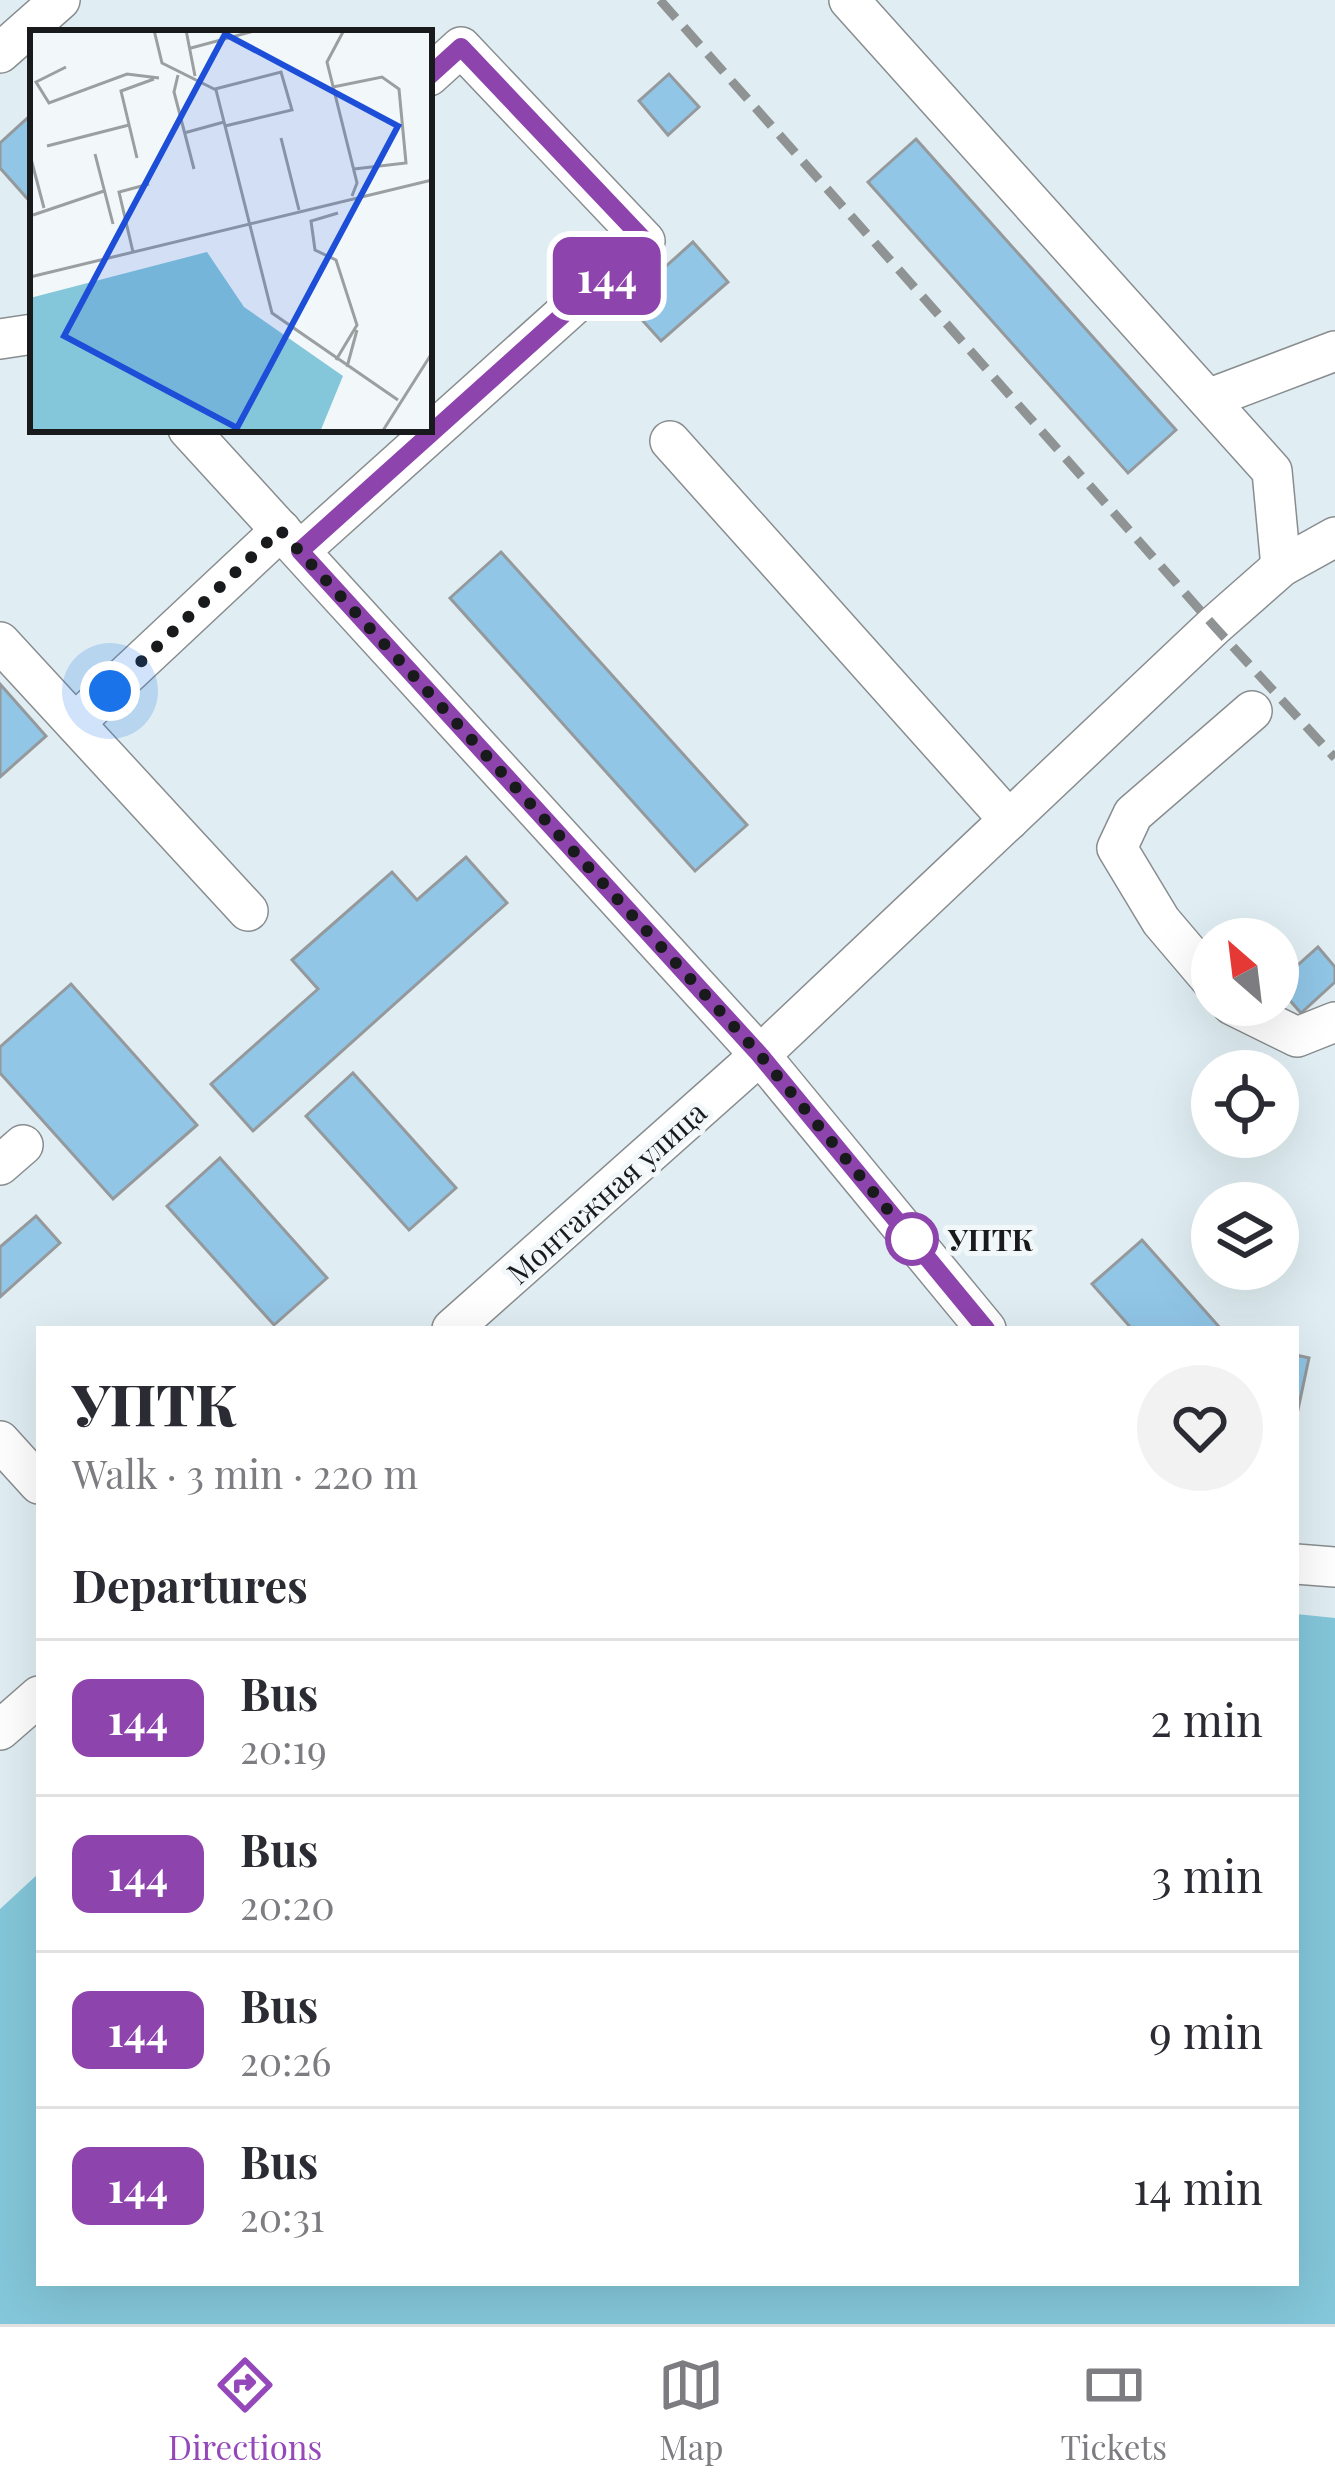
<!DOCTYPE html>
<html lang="en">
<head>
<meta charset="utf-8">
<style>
	body { margin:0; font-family:"Playfair Display",serif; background:#f2f2f3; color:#2b2b33; height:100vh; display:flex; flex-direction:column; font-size:45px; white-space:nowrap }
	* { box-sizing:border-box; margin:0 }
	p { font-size:39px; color:#7c7c81 }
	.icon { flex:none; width:66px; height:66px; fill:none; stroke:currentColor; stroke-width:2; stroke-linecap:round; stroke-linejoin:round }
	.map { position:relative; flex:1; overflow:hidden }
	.details { position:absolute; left:36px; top:1326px; width:1263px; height:960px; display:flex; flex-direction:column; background:#fff; border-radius:0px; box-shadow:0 12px 48px #0002 }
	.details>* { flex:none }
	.badge { padding:0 24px; border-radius:18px; font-size:42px; line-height:78px }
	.needle { width:78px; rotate:332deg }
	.buttons { position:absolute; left:1191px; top:918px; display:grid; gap:24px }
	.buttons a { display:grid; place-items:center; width:108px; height:108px; border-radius:50%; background:#fff; box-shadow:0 12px 48px #0002; font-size:60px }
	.you { position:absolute; width:60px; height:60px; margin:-30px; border:9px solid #fff; border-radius:50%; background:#1a73e8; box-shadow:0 0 0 18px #1a73e833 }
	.map>.badge { position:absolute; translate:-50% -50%; box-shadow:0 0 0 6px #fff }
	h2 { padding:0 36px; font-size:45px; line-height:108px }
	.round { display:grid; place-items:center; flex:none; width:126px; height:126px; border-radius:63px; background:#f2f2f3 }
	.head { display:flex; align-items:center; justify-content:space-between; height:204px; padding:0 36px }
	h1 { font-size:57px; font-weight:800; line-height:90px }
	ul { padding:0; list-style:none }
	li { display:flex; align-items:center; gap:36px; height:156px; padding:0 36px; border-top:3px solid #e1e1e2 }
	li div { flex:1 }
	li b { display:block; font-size:45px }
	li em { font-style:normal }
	li .badge { min-width:132px; font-weight:700; text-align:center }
	.menu { display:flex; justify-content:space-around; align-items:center; height:168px; border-top:3px solid #e1e1e2; background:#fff; font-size:33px; color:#7c7c81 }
	.menu a { display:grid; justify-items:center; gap:6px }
	.menu .selected { color:#9548b9 }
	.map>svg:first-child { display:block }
	.built { fill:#e0eef3; fill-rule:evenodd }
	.forest { fill:#84c7da }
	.building { fill:#91c6e7; stroke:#95999c; stroke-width:3 }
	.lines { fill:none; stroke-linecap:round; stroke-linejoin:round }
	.minor-casing { stroke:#898d8f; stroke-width:42 }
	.minor { stroke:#fff; stroke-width:39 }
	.rail { stroke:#8f9394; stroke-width:9; stroke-dasharray:24 12; stroke-linecap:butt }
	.line-casing { stroke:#fff; stroke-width:27 }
	.line { stroke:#8e44ad; stroke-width:18 }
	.walk { stroke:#191a1b; stroke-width:12; stroke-dasharray:0 21.6 }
	.stop-dot { fill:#fff; stroke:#8e44ad; stroke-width:6 }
	.labels { text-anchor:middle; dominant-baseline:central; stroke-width:10; stroke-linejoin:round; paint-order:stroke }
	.street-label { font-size:30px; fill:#191a1b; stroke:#f2f8f9 }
	.stop-label { font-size:30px; font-weight:bold; fill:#191a1b; stroke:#f2f8f9; text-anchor:start }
	.inset-road { fill:none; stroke:#9b9fa0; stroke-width:3 }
	.view { fill:#1d4ed8; fill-opacity:0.15; stroke:#1d4ed8; stroke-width:6 }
	.inset-edge { fill:none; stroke:#191a1b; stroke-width:6 }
</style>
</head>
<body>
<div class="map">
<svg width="1335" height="2324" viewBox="0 0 1335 2324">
	<rect width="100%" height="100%" fill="#f2f8f9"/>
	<path class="built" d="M 0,0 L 1335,0 L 1335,1623 L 1296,1618 L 1296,1329 L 39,1329 L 39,1873 L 0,1909 ZM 33,33 L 429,33 L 429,429 L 33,429 ZM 1212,939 L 1278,939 L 1278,1005 L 1212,1005 ZM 1212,1071 L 1278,1071 L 1278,1137 L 1212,1137 ZM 1212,1203 L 1278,1203 L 1278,1269 L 1212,1269 Z"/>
	<polygon class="forest" points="1296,1614 1335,1618 1335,2324 0,2324 0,1909 39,1873 39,2283 1296,2283"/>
	<g class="building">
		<polygon points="669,74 699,107 668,135 639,101"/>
		<polygon points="33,113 33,205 0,168 0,143"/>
		<polygon points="916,139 1176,430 1128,473 868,182"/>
		<polygon points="693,242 728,282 661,341 626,302"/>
		<polygon points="501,552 747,825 695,871 450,598"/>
		<polygon points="0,684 46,736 0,777"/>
		<polygon points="466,857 507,903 253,1131 211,1084 318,989 292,960 392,872 417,900"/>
		<polygon points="1318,947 1335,967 1335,982 1301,1013 1278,987 1278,983"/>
		<polygon points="71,984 197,1125 113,1199 0,1073 0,1047"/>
		<polygon points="353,1073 456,1188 409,1230 306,1116"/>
		<polygon points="220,1158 327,1278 274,1325 167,1206"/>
		<polygon points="36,1216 60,1243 0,1297 0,1247"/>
		<polygon points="1142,1240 1221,1329 1132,1329 1092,1284"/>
		<polygon points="1296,1355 1309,1358 1296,1419"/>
	</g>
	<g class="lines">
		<defs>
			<g id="minor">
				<polyline points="849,0 1272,471 1281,567"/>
				<polyline points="0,53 60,0"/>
				<polyline points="0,339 33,334"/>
				<polyline points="1208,399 1335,351"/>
				<polyline points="188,429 760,1055 986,1329"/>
				<polyline points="670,441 1009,820"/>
				<polyline points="300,551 645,241 461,47 429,76"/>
				<polyline points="0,642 248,911"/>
				<polyline points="75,723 281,530"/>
				<polyline points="1212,981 1161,921 1117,848 1133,814 1252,711"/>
				<polyline points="1232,1005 1297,1037 1335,1022"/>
				<polyline points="0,1165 23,1145"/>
				<polyline points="452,1329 760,1055 1214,626 1281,567 1335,537"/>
				<polyline points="0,1441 39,1484"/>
				<polyline points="1296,1564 1335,1567"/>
				<polyline points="0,1730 39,1696"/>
			</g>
		</defs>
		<use href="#minor" class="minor-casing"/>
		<use href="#minor" class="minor"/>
		<polyline class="rail" points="660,0 1214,626 1335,758"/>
	</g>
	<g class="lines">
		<defs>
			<polyline id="line" points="429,76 461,47 645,241 300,551 760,1055 986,1329"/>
		</defs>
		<use href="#line" class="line-casing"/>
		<use href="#line" class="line"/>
		<polyline class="walk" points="110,691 280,530 760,1055 912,1239"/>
	</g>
	<circle class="stop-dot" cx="912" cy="1239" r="24"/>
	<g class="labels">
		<g class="street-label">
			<text transform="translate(606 1192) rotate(-42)">Монтажная улица</text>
		</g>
		<g class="stop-label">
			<text x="948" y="1239">УПТК</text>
		</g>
	</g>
	<g transform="translate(30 30)">
		<rect width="402" height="402" fill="#f2f8f9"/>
		<path d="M 177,222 L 214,277 L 313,346 L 290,402 L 0,402 L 0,268 Z" fill="#84c7da"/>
		<path class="inset-road" d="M 124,0 L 132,33 L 186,60 L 242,283 L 368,370M 156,0 L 165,46M 314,0 L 297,32 L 327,153 L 322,166M 161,18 L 228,0M 36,37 L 6,52 L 19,73 L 97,44 L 129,48M 148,45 L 144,62 L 164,139M 303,57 L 352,47 L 369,59 L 376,133 L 324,139M 185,59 L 251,42 L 262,80 L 195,96M 154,103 L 194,92M 251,108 L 269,180M 17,116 L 99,95M 65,124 L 83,194M 0,125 L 14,178M 107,128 L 91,61 L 124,49M 3,185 L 74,161M 103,222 L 89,162 L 119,154M 0,247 L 402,150M 306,330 L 327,295 L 306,230 L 285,220 L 281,191 L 308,183M 317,337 L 327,300M 352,402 L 402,323"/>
		<path class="view" d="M 195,4 L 368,96 L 207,398 L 34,306 Z"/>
		<rect width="402" height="402" class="inset-edge"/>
	</g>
</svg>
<div class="buttons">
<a><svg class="needle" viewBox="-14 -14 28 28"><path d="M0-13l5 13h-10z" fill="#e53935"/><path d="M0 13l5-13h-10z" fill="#7c7c81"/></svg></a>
<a><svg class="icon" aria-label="locate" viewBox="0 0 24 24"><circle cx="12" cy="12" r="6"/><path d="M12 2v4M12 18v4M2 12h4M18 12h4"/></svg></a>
<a><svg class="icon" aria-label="layers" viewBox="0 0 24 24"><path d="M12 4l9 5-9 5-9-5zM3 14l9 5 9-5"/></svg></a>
</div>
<div class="you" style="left:110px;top:691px"></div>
<b class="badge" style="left:607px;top:276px;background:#8e44ad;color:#fff">144</b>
<section class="details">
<div class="head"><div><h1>УПТК</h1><p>Walk · 3 min · 220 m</p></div><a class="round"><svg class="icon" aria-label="heart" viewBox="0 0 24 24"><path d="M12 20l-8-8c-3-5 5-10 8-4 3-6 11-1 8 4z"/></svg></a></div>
<h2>Departures</h2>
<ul>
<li><span class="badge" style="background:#8e44ad;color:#fff">144</span><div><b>Bus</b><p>20:19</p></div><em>2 min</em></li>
<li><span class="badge" style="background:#8e44ad;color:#fff">144</span><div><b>Bus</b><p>20:20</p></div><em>3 min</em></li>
<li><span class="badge" style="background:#8e44ad;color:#fff">144</span><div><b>Bus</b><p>20:26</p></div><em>9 min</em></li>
<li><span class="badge" style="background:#8e44ad;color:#fff">144</span><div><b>Bus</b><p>20:31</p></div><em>14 min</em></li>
</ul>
</section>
</div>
<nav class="menu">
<a class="selected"><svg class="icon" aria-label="directions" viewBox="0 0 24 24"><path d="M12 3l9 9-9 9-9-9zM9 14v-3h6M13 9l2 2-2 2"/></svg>Directions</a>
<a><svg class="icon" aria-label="map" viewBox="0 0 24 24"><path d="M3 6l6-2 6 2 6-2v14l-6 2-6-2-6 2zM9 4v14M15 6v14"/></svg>Map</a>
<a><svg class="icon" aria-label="tickets" viewBox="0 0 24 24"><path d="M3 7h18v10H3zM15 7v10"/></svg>Tickets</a>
</nav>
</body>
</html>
